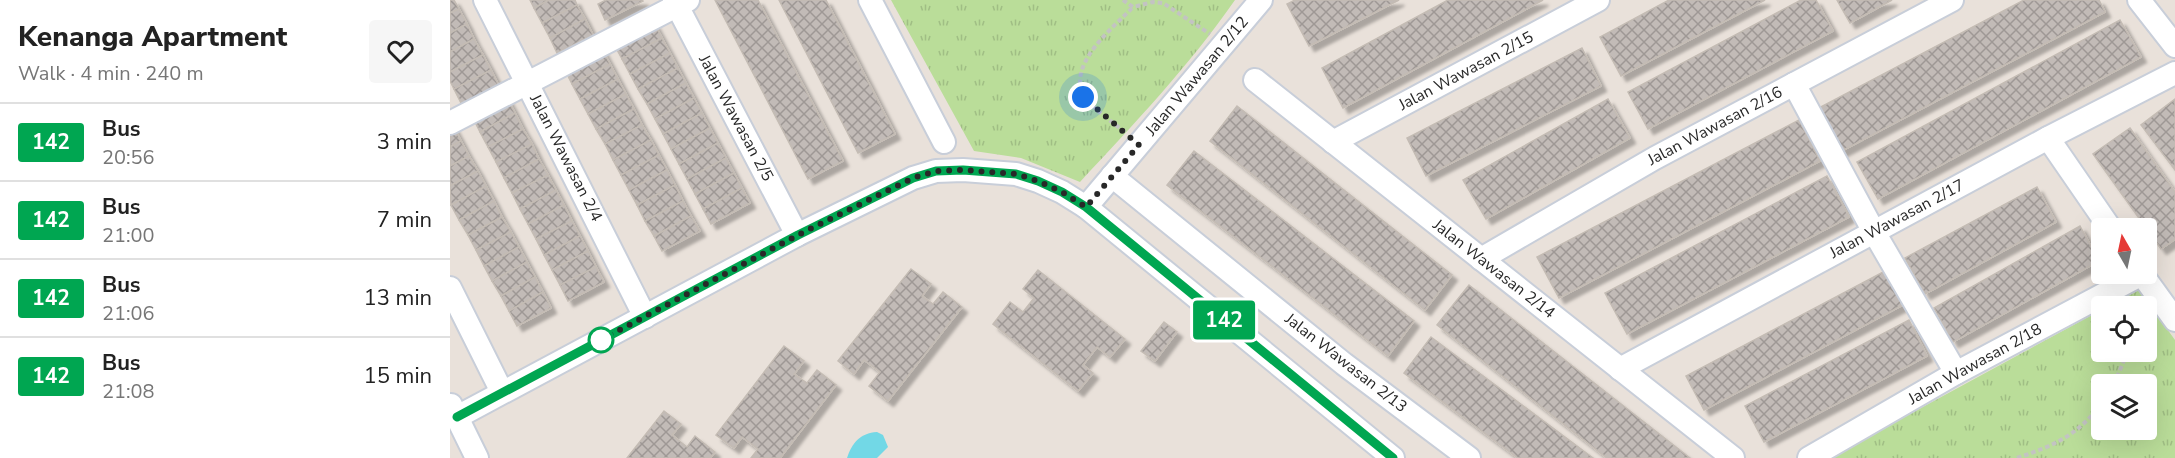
<!DOCTYPE html>
<html lang="en">
<head>
<meta charset="utf-8">
<style>
	body { margin:0; font-family:"Nunito Sans",sans-serif; background:#f6f6f6; color:#222; height:100vh; display:flex; flex-direction:column; font-size:22px; white-space:nowrap }
	* { box-sizing:border-box; margin:0 }
	p { font-size:20px; color:#767676 }
	.icon { flex:none; width:33px; height:33px; fill:none; stroke:currentColor; stroke-width:2; stroke-linecap:round; stroke-linejoin:round }
	.map { position:relative; flex:1; overflow:hidden }
	.panel { display:flex; flex-direction:column; background:#fff; width:450px }
	.panel>* { flex:none }
	.badge { padding:0 12px; border-radius:4px; font-size:21px; line-height:39px }
	.needle { width:39px; rotate:351deg }
	.tools { position:absolute; left:1641px; top:218px; display:grid; gap:12px }
	.tools a { display:grid; place-items:center; width:66px; height:66px; border-radius:6px; background:#fff; box-shadow:0 6px 24px #0002; font-size:30px }
	.you { position:absolute; width:30px; height:30px; margin:-15px; border:4px solid #fff; border-radius:50%; background:#1a73e8; box-shadow:0 0 0 9px #1a73e833 }
	.map>.badge { position:absolute; translate:-50% -50%; box-shadow:0 0 0 3px #fff }
	.round { display:grid; place-items:center; flex:none; width:63px; height:63px; border-radius:6px; background:#f6f6f6 }
	.overview { display:flex; align-items:center; justify-content:space-between; height:102px; padding:0 18px }
	h1 { font-size:28px; font-weight:800; line-height:45px }
	ul { padding:0; list-style:none }
	li { display:flex; align-items:center; gap:18px; height:78px; padding:0 18px; border-top:2px solid #e0e0e0 }
	li div { flex:1 }
	li b { display:block; font-size:22px }
	li em { font-style:normal }
	li .badge { min-width:66px; font-weight:700; text-align:center }
	main { display:flex; flex:1; min-height:0 }
	.map>svg:first-child { display:block }
	.park { fill:url(#park-tufts); fill-rule:evenodd }
	.water { fill:#72d8e6 }
	.building { fill:url(#building-cross-hatch); stroke:#c4bcb4; stroke-width:1.5; filter:url(#shadow) }
	.lines { fill:none; stroke-linecap:round; stroke-linejoin:round }
	.minor-casing { stroke:#c8ced9; stroke-width:26 }
	.path { stroke:#c3c3c3; stroke-width:4; stroke-dasharray:4.5 3; stroke-linecap:butt }
	.minor { stroke:#fff; stroke-width:22 }
	.line-casing { stroke:#fff; stroke-width:14 }
	.line { stroke:#00a651; stroke-width:9 }
	.walk { stroke:#282828; stroke-width:6; stroke-dasharray:0 10.8 }
	.stop-dot { fill:#fff; stroke:#00a651; stroke-width:3 }
	.labels { text-anchor:middle; dominant-baseline:central; stroke-width:5; stroke-linejoin:round; paint-order:stroke }
	.street-label { font-size:16px; fill:#282828; stroke:#fff }
</style>
</head>
<body>
<main>
<section class="panel">
<div class="overview"><div><h1>Kenanga Apartment</h1><p>Walk · 4 min · 240 m</p></div><a class="round"><svg class="icon" aria-label="heart" viewBox="0 0 24 24"><path d="M12 20l-8-8c-3-5 5-10 8-4 3-6 11-1 8 4z"/></svg></a></div>
<ul>
<li><span class="badge" style="background:#00a651;color:#fff">142</span><div><b>Bus</b><p>20:56</p></div><em>3 min</em></li>
<li><span class="badge" style="background:#00a651;color:#fff">142</span><div><b>Bus</b><p>21:00</p></div><em>7 min</em></li>
<li><span class="badge" style="background:#00a651;color:#fff">142</span><div><b>Bus</b><p>21:06</p></div><em>13 min</em></li>
<li><span class="badge" style="background:#00a651;color:#fff">142</span><div><b>Bus</b><p>21:08</p></div><em>15 min</em></li>
</ul>
</section>
<div class="map">
<svg width="1725" height="458" viewBox="0 0 1725 458">
	<defs>
		<pattern id="park-tufts" width="24" height="20" patternUnits="userSpaceOnUse" patternTransform="scale(1.5)"><rect width="24" height="20" fill="#badd99"/><path d="M3 7l-1-3M5 7V3M7 7l1-3M15 17l-1-3M17 17v-4M19 17l1-3" fill="none" stroke="#a0be84"/></pattern>
		<pattern id="building-cross-hatch" width="8" height="8" patternUnits="userSpaceOnUse" patternTransform="scale(1.5)"><rect width="8" height="8" fill="#c2bbb7"/><path d="M0 0l8 8M0 8l8-8" fill="none" stroke="#9e9895"/></pattern>
		<filter id="shadow"><feDropShadow dx="5.5" dy="5.5" stdDeviation="1.5" flood-color="#0004"/></filter>
	</defs>
	<rect width="100%" height="100%" fill="#e9e1da"/>
	<g class="park">
		<path d="M 441,0 L 785,0 C 740,65 684,124 630,182 L 571,158 L 524,151 Z"/>
		<path d="M 1689,290 L 1725,340 L 1725,458 L 1379,458 L 1651,310 L 1652,351 L 1696,351 L 1696,306 L 1659,306 ZM 1652,384 L 1696,384 L 1696,429 L 1652,429 Z"/>
	</g>
	<path class="water" d="M 427,432 L 433,435 L 438,447 L 427,458 L 397,458 C 402,443 410,433 427,432 Z"/>
	<g class="building">
		<polygon points="0,0 4,0 9,9 0,13"/>
		<polygon points="80,0 99,0 84,8"/>
		<polygon points="99,0 125,0 127,5 92,23 84,8"/>
		<polygon points="156,0 192,0 193,1 155,20 148,4"/>
		<polygon points="265,0 308,0 393,161 358,179"/>
		<polygon points="329,0 376,0 445,134 408,153"/>
		<polygon points="845,0 949,0 859,46 837,4"/>
		<polygon points="998,0 1093,0 893,108 872,68"/>
		<polygon points="1219,0 1315,0 1171,76 1150,37"/>
		<polygon points="1351,0 1366,0 1383,31 1198,129 1178,92"/>
		<polygon points="1387,0 1442,0 1400,23"/>
		<polygon points="1574,0 1649,0 1655,12 1386,154 1363,111"/>
		<polygon points="127,5 135,19 100,38 92,23"/>
		<polygon points="9,9 17,24 0,33 0,13"/>
		<polygon points="135,19 143,35 107,53 100,38"/>
		<polygon points="1670,20 1691,57 1428,199 1407,162"/>
		<polygon points="204,23 212,38 172,59 164,44"/>
		<polygon points="17,24 24,39 0,52 0,33"/>
		<polygon points="212,38 220,53 180,74 172,59"/>
		<polygon points="24,39 33,55 0,72 0,52"/>
		<polygon points="1132,48 1151,86 976,176 957,138"/>
		<polygon points="152,49 160,64 122,84 114,68"/>
		<polygon points="220,53 228,68 188,89 180,74"/>
		<polygon points="33,55 41,70 4,89 0,81 0,72"/>
		<polygon points="160,64 168,79 130,99 122,84"/>
		<polygon points="228,68 236,83 197,104 188,89"/>
		<polygon points="41,70 49,86 12,105 4,89"/>
		<polygon points="168,79 176,94 138,114 130,99"/>
		<polygon points="236,83 244,98 205,119 197,104"/>
		<polygon points="176,94 184,109 146,129 138,114"/>
		<polygon points="57,98 65,113 30,132 22,116"/>
		<polygon points="244,98 252,113 213,134 205,119"/>
		<polygon points="1158,99 1180,138 1036,219 1013,180"/>
		<polygon points="1725,99 1725,170 1691,125"/>
		<polygon points="787,106 1002,275 975,310 760,141"/>
		<polygon points="184,109 192,125 155,144 146,129"/>
		<polygon points="65,113 73,129 38,147 30,132"/>
		<polygon points="252,113 260,128 221,149 213,134"/>
		<polygon points="1349,120 1370,161 1109,298 1087,257"/>
		<polygon points="192,125 201,140 163,160 155,144"/>
		<polygon points="3,126 11,141 0,147 0,127"/>
		<polygon points="260,128 268,143 229,164 221,149"/>
		<polygon points="1680,128 1725,192 1725,239 1711,249 1643,154"/>
		<polygon points="73,129 82,144 46,162 38,147"/>
		<polygon points="201,140 209,155 171,175 163,160"/>
		<polygon points="11,141 19,156 0,166 0,147"/>
		<polygon points="268,143 276,158 237,179 229,164"/>
		<polygon points="82,144 89,159 54,178 46,162"/>
		<polygon points="744,151 964,321 938,356 717,185"/>
		<polygon points="209,155 217,170 179,190 171,175"/>
		<polygon points="19,156 28,171 0,186 0,166"/>
		<polygon points="276,158 284,173 245,194 237,179"/>
		<polygon points="89,159 98,175 62,193 54,178"/>
		<polygon points="217,170 225,185 187,205 179,190"/>
		<polygon points="28,171 36,186 1,205 0,186"/>
		<polygon points="284,173 292,188 253,209 245,194"/>
		<polygon points="98,175 106,190 70,209 62,193"/>
		<polygon points="1377,176 1399,217 1177,334 1155,293"/>
		<polygon points="225,185 233,201 195,221 187,205"/>
		<polygon points="36,186 44,201 9,220 1,205"/>
		<polygon points="1587,187 1606,222 1475,294 1455,258"/>
		<polygon points="292,188 300,203 261,224 253,209"/>
		<polygon points="106,190 114,205 78,224 70,209"/>
		<polygon points="44,201 52,217 18,235 9,220"/>
		<polygon points="233,201 241,216 204,236 195,221"/>
		<polygon points="114,205 122,221 86,239 78,224"/>
		<polygon points="241,216 250,231 212,251 204,236"/>
		<polygon points="52,217 61,232 26,250 18,235"/>
		<polygon points="122,221 130,236 94,255 86,239"/>
		<polygon points="1630,226 1649,261 1503,342 1484,308"/>
		<polygon points="61,232 69,247 34,266 26,250"/>
		<polygon points="130,236 138,251 102,270 94,255"/>
		<polygon points="69,247 77,262 42,281 34,266"/>
		<polygon points="138,251 146,267 110,285 102,270"/>
		<polygon points="77,262 85,277 51,296 42,281"/>
		<polygon points="146,267 154,282 118,301 110,285"/>
		<polygon points="461,269 481,284 472,296 483,304 493,292 512,307 438,401 419,386 430,372 414,360 404,374 388,361"/>
		<polygon points="588,270 675,339 660,357 647,347 633,365 643,373 628,391 543,324 560,302 573,312 584,298 573,289"/>
		<polygon points="1435,271 1453,305 1254,410 1236,376"/>
		<polygon points="85,277 93,292 59,311 51,296"/>
		<polygon points="1019,285 1240,458 1157,458 987,325"/>
		<polygon points="93,292 101,308 67,326 59,311"/>
		<polygon points="1459,320 1477,356 1314,442 1295,406"/>
		<polygon points="714,322 727,332 705,361 691,351"/>
		<polygon points="981,337 1143,458 1068,458 954,373"/>
		<polygon points="334,346 354,361 344,374 357,383 367,370 386,385 330,458 301,458 308,449 292,437 284,448 266,435"/>
		<polygon points="214,411 231,424 222,435 237,447 245,436 265,452 260,458 177,458"/>
	</g>
	<g class="lines">
		<defs>
			<g id="minor">
				<polyline points="35,0 195,317"/>
				<polyline points="224,0 347,235"/>
				<polyline points="420,0 494,142"/>
				<polyline points="1689,0 1725,46"/>
				<polyline points="805,80 1283,458"/>
				<polyline points="1344,84 1424,232 1506,373"/>
				<polyline points="0,123 238,0"/>
				<polyline points="1598,138 1660,228"/>
				<polyline points="883,142 1148,0"/>
				<polyline points="662,176 894,364 1019,458"/>
				<polyline points="636,207 811,0"/>
				<polyline points="1031,259 1205,158 1502,0"/>
				<polyline points="1691,273 1725,320"/>
				<polyline points="0,288 52,392"/>
				<polyline points="1170,369 1598,138 1725,73"/>
				<polyline points="1,405 27,458"/>
				<polyline points="7,417 347,235 463,178 486,171 513,170 566,174 588,181 612,192 636,207 943,458"/>
				<polyline points="1359,458 1506,373 1692,274"/>
			</g>
		</defs>
		<use href="#minor" class="minor-casing"/>
		<g class="path">
			<polyline points="673,0 683,7 703,2 713,3 760,34"/>
			<path d="M 675,132 C 666,125 637,104 633,95 C 618,63 663,28 683,7"/>
			<polyline points="1664,384 1678,351"/>
			<path d="M 1567,458 C 1605,445 1627,436 1652,403"/>
		</g>
		<use href="#minor" class="minor"/>
	</g>
	<g class="lines">
		<defs>
			<polyline id="line" points="7,417 348,235 463,178 486,171 513,170 566,174 588,181 612,192 636,207 943,458"/>
		</defs>
		<use href="#line" class="line-casing"/>
		<use href="#line" class="line"/>
		<polyline class="walk" points="151,340 348,235 463,178 486,171 513,170 566,174 588,181 612,192 636,207 689,145 633,97"/>
	</g>
	<circle class="stop-dot" cx="151" cy="340" r="12"/>
	<g class="labels">
		<g class="street-label">
			<text transform="translate(1016 71) rotate(-28)">Jalan Wawasan 2/15</text>
			<text transform="translate(747 76) rotate(-50)">Jalan Wawasan 2/12</text>
			<text transform="translate(286 118) rotate(62)">Jalan Wawasan 2/5</text>
			<text transform="translate(1265 126) rotate(-28)">Jalan Wawasan 2/16</text>
			<text transform="translate(116 158) rotate(63)">Jalan Wawasan 2/4</text>
			<text transform="translate(1447 219) rotate(-28)">Jalan Wawasan 2/17</text>
			<text transform="translate(1044 269) rotate(38)">Jalan Wawasan 2/14</text>
			<text transform="translate(896 363) rotate(38)">Jalan Wawasan 2/13</text>
			<text transform="translate(1525 364) rotate(-29)">Jalan Wawasan 2/18</text>
		</g>
	</g>
</svg>
<div class="tools">
<a><svg class="needle" viewBox="-14 -14 28 28"><path d="M0-13l5 13h-10z" fill="#e53935"/><path d="M0 13l5-13h-10z" fill="#767676"/></svg></a>
<a><svg class="icon" aria-label="locate" viewBox="0 0 24 24"><circle cx="12" cy="12" r="6"/><path d="M12 2v4M12 18v4M2 12h4M18 12h4"/></svg></a>
<a><svg class="icon" aria-label="layers" viewBox="0 0 24 24"><path d="M12 4l9 5-9 5-9-5zM3 14l9 5 9-5"/></svg></a>
</div>
<div class="you" style="left:633px;top:97px"></div>
<b class="badge" style="left:774px;top:320px;background:#00a651;color:#fff">142</b>
</div>
</main>
</body>
</html>
